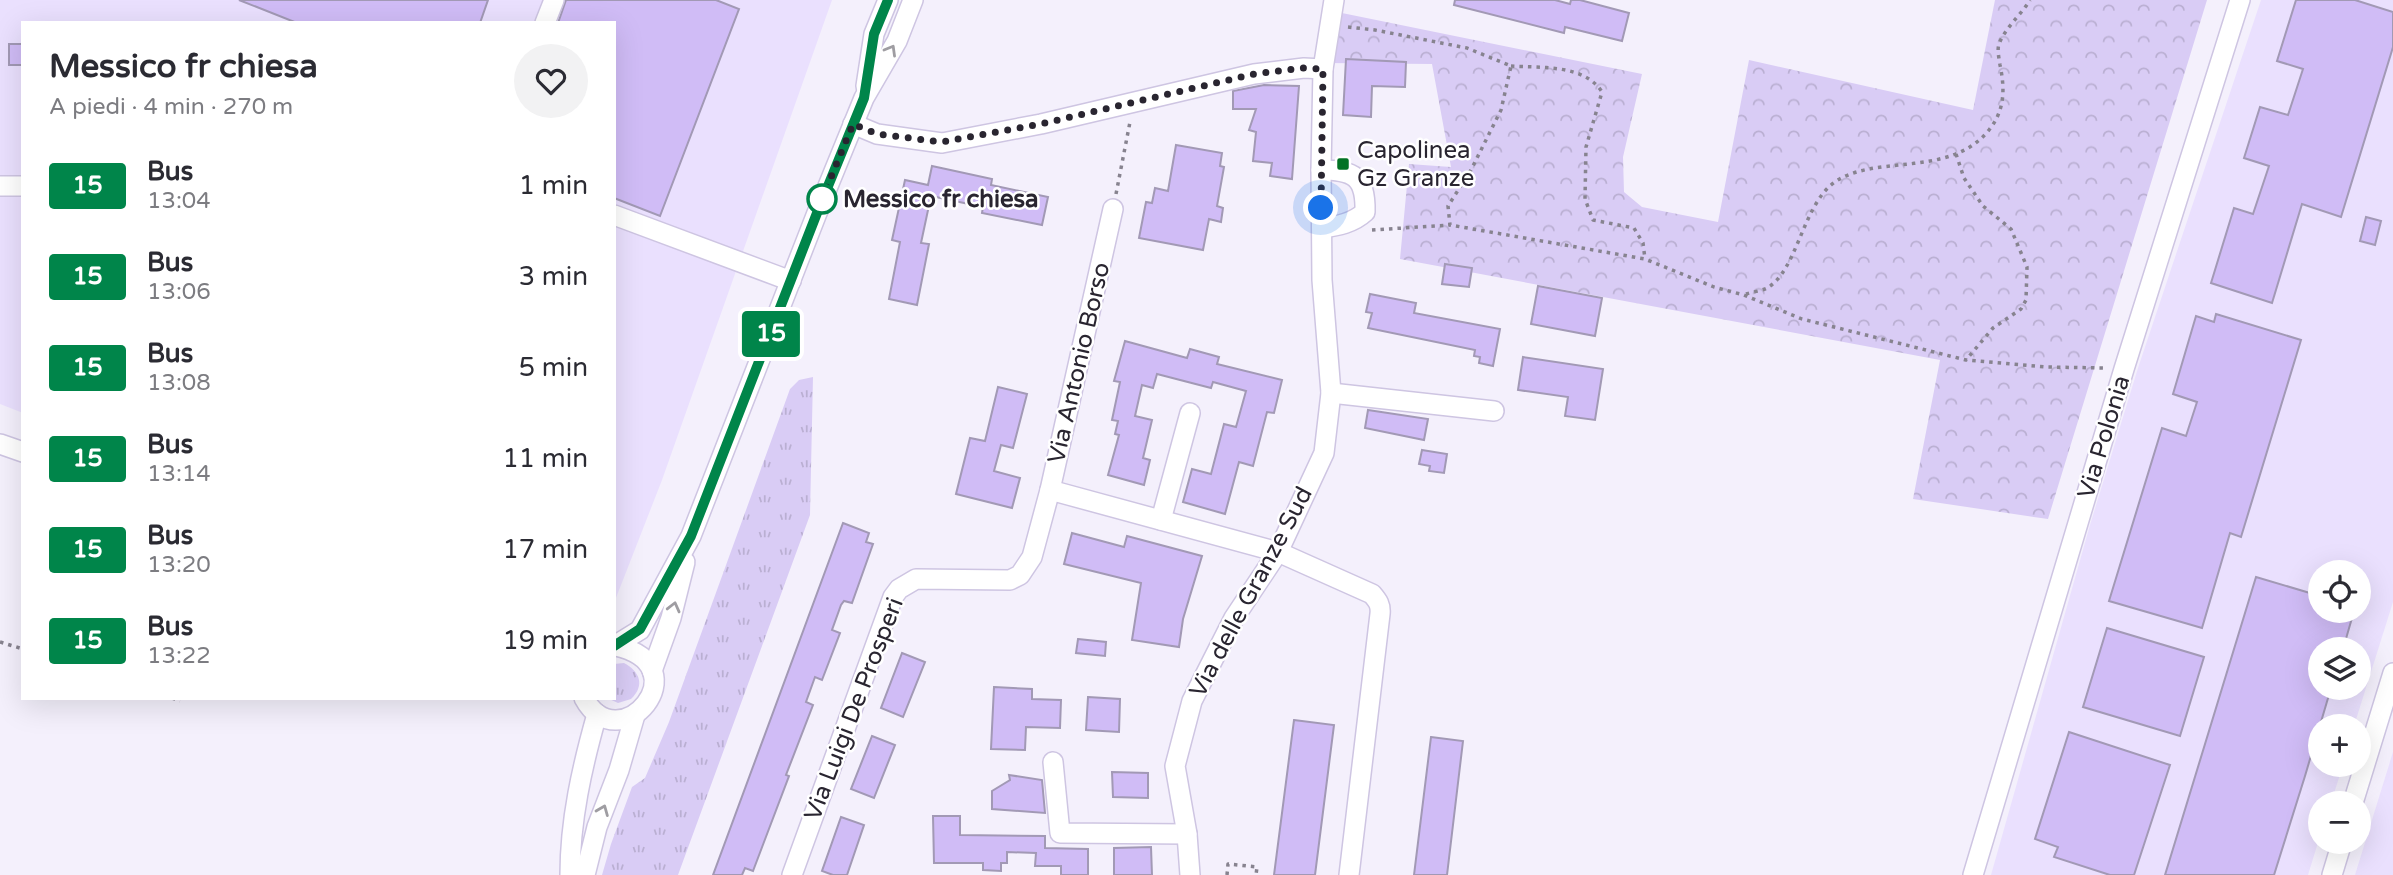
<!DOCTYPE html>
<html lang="it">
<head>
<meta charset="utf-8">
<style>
	body { margin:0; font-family:"Varela Round",sans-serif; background:#f2f2f3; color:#2b2b33; height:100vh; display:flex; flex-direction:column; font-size:26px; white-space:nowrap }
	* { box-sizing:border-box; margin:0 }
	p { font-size:23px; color:#7c7c81 }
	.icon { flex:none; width:38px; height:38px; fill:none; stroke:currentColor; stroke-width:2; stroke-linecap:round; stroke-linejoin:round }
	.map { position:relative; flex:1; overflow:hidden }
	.details { position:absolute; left:21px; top:21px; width:595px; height:679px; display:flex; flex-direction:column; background:#fff; border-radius:0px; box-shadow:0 7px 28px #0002 }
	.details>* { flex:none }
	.badge { padding:0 14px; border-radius:5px; font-size:24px; line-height:46px }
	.tools { position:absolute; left:2308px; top:560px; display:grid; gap:14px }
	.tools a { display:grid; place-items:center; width:63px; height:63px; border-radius:50%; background:#fff; box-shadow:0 7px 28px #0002; font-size:35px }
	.you { position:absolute; width:35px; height:35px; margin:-18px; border:5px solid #fff; border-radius:50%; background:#1a73e8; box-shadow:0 0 0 10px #1a73e833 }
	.map>.badge { position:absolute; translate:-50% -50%; box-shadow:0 0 0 4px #fff }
	.round { display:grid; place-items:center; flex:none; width:74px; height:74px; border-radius:37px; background:#f2f2f3 }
	.summary { display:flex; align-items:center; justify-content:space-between; height:119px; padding:0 28px }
	h1 { font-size:33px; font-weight:700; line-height:52px }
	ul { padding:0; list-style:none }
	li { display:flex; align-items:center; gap:21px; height:91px; padding:0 28px }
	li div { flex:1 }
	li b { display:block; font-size:26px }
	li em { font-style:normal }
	li .badge { min-width:77px; font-weight:700; text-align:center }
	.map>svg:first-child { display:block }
	.built { fill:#eae0fe; fill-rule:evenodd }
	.grass { fill:url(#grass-tufts) }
	.forest { fill:url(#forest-crowns) }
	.building { fill:#d0bcf6; stroke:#a299b5; stroke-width:2 }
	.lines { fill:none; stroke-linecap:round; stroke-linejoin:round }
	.minor-casing { stroke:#cec5e2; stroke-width:22 }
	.path { stroke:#87838f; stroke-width:3.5; stroke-dasharray:3.5 5; stroke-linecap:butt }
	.minor { stroke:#fff; stroke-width:19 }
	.oneway { stroke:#9f9da2 }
	.line-casing { stroke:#fff; stroke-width:16 }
	.line { stroke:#00854a; stroke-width:10 }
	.walk { stroke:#292530; stroke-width:7; stroke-dasharray:0 12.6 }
	.poi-dot { fill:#027224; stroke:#fff; stroke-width:2.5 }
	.stop-dot { fill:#fff; stroke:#00854a; stroke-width:3.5 }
	.labels { text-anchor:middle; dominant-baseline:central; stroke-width:5; stroke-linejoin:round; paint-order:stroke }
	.poi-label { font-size:24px; fill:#292530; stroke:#fff; text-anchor:start }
	.stop-label { font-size:24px; font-weight:bold; fill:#292530; stroke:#fff; text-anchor:start }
	.street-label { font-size:24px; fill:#292530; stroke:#fff }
</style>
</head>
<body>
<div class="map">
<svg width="2393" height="875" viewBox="0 0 2393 875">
	<defs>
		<pattern id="grass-tufts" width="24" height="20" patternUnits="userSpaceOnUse" patternTransform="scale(1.75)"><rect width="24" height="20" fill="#d9ccf5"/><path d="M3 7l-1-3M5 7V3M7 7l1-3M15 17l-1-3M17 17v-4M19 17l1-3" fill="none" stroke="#baafd2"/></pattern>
		<pattern id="forest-crowns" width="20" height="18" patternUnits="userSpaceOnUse" patternTransform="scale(1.75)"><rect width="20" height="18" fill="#d9ccf5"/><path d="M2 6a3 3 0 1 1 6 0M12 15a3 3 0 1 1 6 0" fill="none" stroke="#baafd2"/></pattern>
	</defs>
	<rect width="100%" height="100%" fill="#f4f0fc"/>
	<g class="built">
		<polygon points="0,0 832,0 662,480 614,603 614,23 23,23 23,413 0,404"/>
		<path d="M 2261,0 L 2393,0 L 2393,602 L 2354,726 L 2320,726 L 2320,765 L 2343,765 L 2331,803 L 2320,803 L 2320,836 L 2308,875 L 1991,875 L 2090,525 L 2138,368 ZM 2320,572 L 2359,572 L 2359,611 L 2320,611 ZM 2320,649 L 2359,649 L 2359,688 L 2320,688 Z"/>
		<polygon points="2393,752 2393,875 2355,875"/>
	</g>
	<g class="grass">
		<polygon points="813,377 810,515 678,875 602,875 611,844 632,787 645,778 669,722 790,389 799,380"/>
		<path d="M 624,663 C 639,671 646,685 631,699 L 618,703 L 607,698 L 614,698 L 614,664 Z"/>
	</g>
	<polygon class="forest" points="1995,0 2207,0 2048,519 1913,499 1940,360 1400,259 1409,164 1451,167 1432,64 1324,63 1337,12 1642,74 1623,157 1624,192 1642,207 1718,222 1749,60 1973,110"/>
	<g class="building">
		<polygon points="239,0 488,0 480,23 297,23"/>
		<polygon points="566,0 716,0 739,9 660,216 614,198 614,23 558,23"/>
		<polygon points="1455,0 1555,0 1570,4 1571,0 1580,0 1629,13 1622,41 1565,27 1564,33 1454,5"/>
		<polygon points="2296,0 2355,0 2393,12 2393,47 2341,217 2302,204 2272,303 2211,283 2234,208 2253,214 2269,166 2244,158 2260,107 2288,115 2303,69 2277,61"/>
		<rect x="9" y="44" width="14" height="21"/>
		<polygon points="1346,59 1406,62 1405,87 1372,86 1371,117 1343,115"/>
		<polygon points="1264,85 1299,86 1292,179 1270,176 1272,163 1253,161 1256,132 1249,130 1256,109 1233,109 1233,91"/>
		<polygon points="1176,145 1222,153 1220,166 1224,167 1217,206 1223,208 1221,222 1209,219 1203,250 1139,238 1146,202 1152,203 1155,188 1168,191"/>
		<polygon points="932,166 992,179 991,185 1048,197 1042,225 982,213 983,207 931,196 921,243 929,244 917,305 889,299 900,242 892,240 905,180 928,185"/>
		<polygon points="2366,217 2381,221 2375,245 2360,241"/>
		<polygon points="1445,264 1472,268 1469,287 1442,284"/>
		<polygon points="1538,286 1602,298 1595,336 1531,324"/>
		<polygon points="1370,294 1416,303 1414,313 1500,329 1493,366 1479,363 1480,357 1474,356 1475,350 1368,328 1372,313 1366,312"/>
		<polygon points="2216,314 2301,340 2241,537 2230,533 2202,628 2109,601 2162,428 2186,436 2197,402 2173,394 2196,316 2214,322"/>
		<polygon points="1125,341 1187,358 1190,349 1219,357 1217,364 1282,380 1274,413 1267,412 1253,466 1239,462 1225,514 1183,502 1192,469 1211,474 1224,424 1236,427 1246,391 1213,382 1211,388 1157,374 1153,388 1142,385 1135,416 1152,420 1143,458 1150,460 1144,485 1108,475 1119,435 1115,434 1118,421 1112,420 1120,382 1114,381"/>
		<polygon points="1523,357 1603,369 1595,420 1565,416 1568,397 1518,390"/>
		<polygon points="998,387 1027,394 1013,448 1001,445 994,471 1020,478 1012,508 956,494 970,438 985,441"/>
		<polygon points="1368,410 1428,419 1424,440 1365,428"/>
		<polygon points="1422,450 1447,454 1444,473 1429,471 1430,466 1419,464"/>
		<polygon points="843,523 869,533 866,542 873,544 852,603 844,601 841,605 832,630 840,633 822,680 815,677 806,702 813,705 786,775 789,776 753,871 745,868 742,875 713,875"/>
		<polygon points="1072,533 1124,547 1127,536 1202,556 1183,619 1179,647 1132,640 1141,583 1064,564"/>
		<polygon points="2256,577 2320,596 2320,611 2354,611 2343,649 2320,649 2320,688 2331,688 2305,776 2274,875 2165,875"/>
		<polygon points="2107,628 2204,657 2180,736 2083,707"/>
		<polygon points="1078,639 1106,642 1105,656 1076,653"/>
		<polygon points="902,653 925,662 903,717 881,708"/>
		<polygon points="994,687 1032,689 1032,699 1061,700 1060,728 1026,727 1025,750 991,749"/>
		<polygon points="1088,697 1120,699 1119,732 1086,730"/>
		<polygon points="1294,720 1334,725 1315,875 1274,875"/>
		<polygon points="2069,732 2170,765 2134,875 2110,875 2054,857 2058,847 2035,839"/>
		<polygon points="872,736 895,745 874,798 851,789"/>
		<polygon points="1431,737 1463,741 1447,875 1414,875"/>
		<polygon points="1112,772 1148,773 1148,798 1113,797"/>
		<polygon points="1009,775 1042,780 1045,813 992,809 992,791 1010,780"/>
		<polygon points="933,816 960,816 960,835 1045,836 1045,848 1088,849 1088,875 1061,875 1061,866 1035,866 1036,853 1007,852 1007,863 1001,863 1001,871 983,870 983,863 934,863"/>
		<polygon points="841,817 864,825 847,875 833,875 822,871"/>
		<polygon points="1151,847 1152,875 1114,875 1114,848"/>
	</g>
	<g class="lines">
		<defs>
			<g id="minor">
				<polyline points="545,23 554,0"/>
				<polyline points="866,86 874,34 888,0"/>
				<polyline points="853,124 877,134 942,143 1041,124 1254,74 1304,68 1323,69"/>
				<path d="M 1321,170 C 1354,170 1366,177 1365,212 C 1353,223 1338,226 1322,228"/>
				<polyline points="0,186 23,186"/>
				<path d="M 1113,209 L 1050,490 L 1278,552 L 1372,594 C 1378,601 1381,605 1380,614 L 1349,875"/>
				<polyline points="614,215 791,281"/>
				<polyline points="1331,393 1494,411"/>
				<polyline points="0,444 23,452"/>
				<polyline points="1161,520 1190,413"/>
				<polyline points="614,646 640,630 691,536 817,213 864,98 897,41 913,0"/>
				<polyline points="652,671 671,618 685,562"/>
				<path d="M 584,698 C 619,763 703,666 616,646"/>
				<polyline points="1053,762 1060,833 1187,834"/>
				<polyline points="2353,803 2393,673"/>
				<path d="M 570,875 C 570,820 582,767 597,714"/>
				<polyline points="585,875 597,827 619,770 635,715"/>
				<polyline points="792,875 893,597 899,589 916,579 1010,580 1020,575 1032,557 1050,490"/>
				<polyline points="1190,875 1187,834 1175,766 1192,701 1234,618 1278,552 1324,453 1331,393 1322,280 1321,170 1323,69 1334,0"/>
				<polyline points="1973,875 2124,369 2240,0"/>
				<polyline points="2332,875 2342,842"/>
			</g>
		</defs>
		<use href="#minor" class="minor-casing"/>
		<g class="path">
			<polyline points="1348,27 1375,30 1467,48 1511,66 1501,110 1471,170 1448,206 1450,225 1645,259 1714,287 1744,295 1802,319 1966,360 2046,367 2106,368"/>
			<path d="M 1511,66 C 1541,68 1584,64 1602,92 L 1586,147 L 1585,199 L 1593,220 L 1634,228 L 1643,243 L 1645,259"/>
			<polyline points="1956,154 1964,178 1983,206 2011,229 2027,267 2026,300 2021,309 1993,328 1966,360"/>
			<polyline points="1116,194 1130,122"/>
			<polyline points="1372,230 1450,225"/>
			<path d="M 1746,294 C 1752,292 1761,291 1767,288 C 1796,272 1802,210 1831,185 C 1870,152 1949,180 1989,130 C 2005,110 2005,89 2000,65 C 1999,58 1997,50 1999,44 C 2005,28 2021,15 2030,0"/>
			<polyline points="0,642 23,649"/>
			<polyline points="172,698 180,701"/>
			<polyline points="1227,875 1228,864 1257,867 1256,875"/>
		</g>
		<use href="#minor" class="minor"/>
	</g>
	<defs><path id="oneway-chevron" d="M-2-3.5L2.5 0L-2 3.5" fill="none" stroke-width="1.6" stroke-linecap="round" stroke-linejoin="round" transform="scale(1.75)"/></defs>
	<g class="oneway">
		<use href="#oneway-chevron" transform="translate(891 50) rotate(-60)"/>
		<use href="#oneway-chevron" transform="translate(674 607) rotate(-76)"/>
		<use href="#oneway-chevron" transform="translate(603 810) rotate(-68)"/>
	</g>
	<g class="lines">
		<defs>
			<polyline id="line" points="614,646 640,629 691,536 817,213 864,98 874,34 888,0"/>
		</defs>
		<use href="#line" class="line-casing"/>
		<use href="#line" class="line"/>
		<polyline class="walk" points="822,199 853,124 877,134 942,142 1041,124 1254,74 1304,68 1323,69 1321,208"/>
	</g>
	<rect class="poi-dot" x="1336" y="157" width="14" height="14" rx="3.5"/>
	<circle class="stop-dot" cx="822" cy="199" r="14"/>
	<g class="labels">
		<g class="poi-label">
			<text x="1357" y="150">Capolinea<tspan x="1357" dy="28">Gz Granze</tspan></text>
		</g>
		<g class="stop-label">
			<text x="843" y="199">Messico fr chiesa</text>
		</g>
		<g class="street-label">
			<text transform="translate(1079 363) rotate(-77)">Via Antonio Borso</text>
			<text transform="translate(2104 437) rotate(-73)">Via Polonia</text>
			<text transform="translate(1251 592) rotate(-62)">Via delle Granze Sud</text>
			<text transform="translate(854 709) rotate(-69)">Via Luigi De Prosperi</text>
		</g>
	</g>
</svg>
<div class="tools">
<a><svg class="icon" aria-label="locate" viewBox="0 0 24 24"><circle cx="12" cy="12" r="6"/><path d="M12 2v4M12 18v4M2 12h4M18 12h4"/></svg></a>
<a><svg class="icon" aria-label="layers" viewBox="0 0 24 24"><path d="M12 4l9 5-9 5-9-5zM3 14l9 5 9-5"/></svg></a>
<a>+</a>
<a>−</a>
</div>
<div class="you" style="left:1321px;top:208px"></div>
<b class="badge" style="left:771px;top:334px;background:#00854a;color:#fff">15</b>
<section class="details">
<div class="summary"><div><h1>Messico fr chiesa</h1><p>A piedi · 4 min · 270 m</p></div><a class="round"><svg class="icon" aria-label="heart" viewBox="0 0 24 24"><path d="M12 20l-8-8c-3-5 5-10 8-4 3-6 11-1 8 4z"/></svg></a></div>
<ul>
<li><span class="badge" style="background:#00854a;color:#fff">15</span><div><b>Bus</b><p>13:04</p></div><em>1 min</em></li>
<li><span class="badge" style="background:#00854a;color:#fff">15</span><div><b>Bus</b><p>13:06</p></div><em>3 min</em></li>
<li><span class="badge" style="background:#00854a;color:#fff">15</span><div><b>Bus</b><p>13:08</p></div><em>5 min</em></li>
<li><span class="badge" style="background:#00854a;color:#fff">15</span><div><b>Bus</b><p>13:14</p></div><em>11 min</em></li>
<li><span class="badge" style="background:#00854a;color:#fff">15</span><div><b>Bus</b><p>13:20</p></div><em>17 min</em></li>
<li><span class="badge" style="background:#00854a;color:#fff">15</span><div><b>Bus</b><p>13:22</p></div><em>19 min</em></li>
</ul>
</section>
</div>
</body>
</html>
